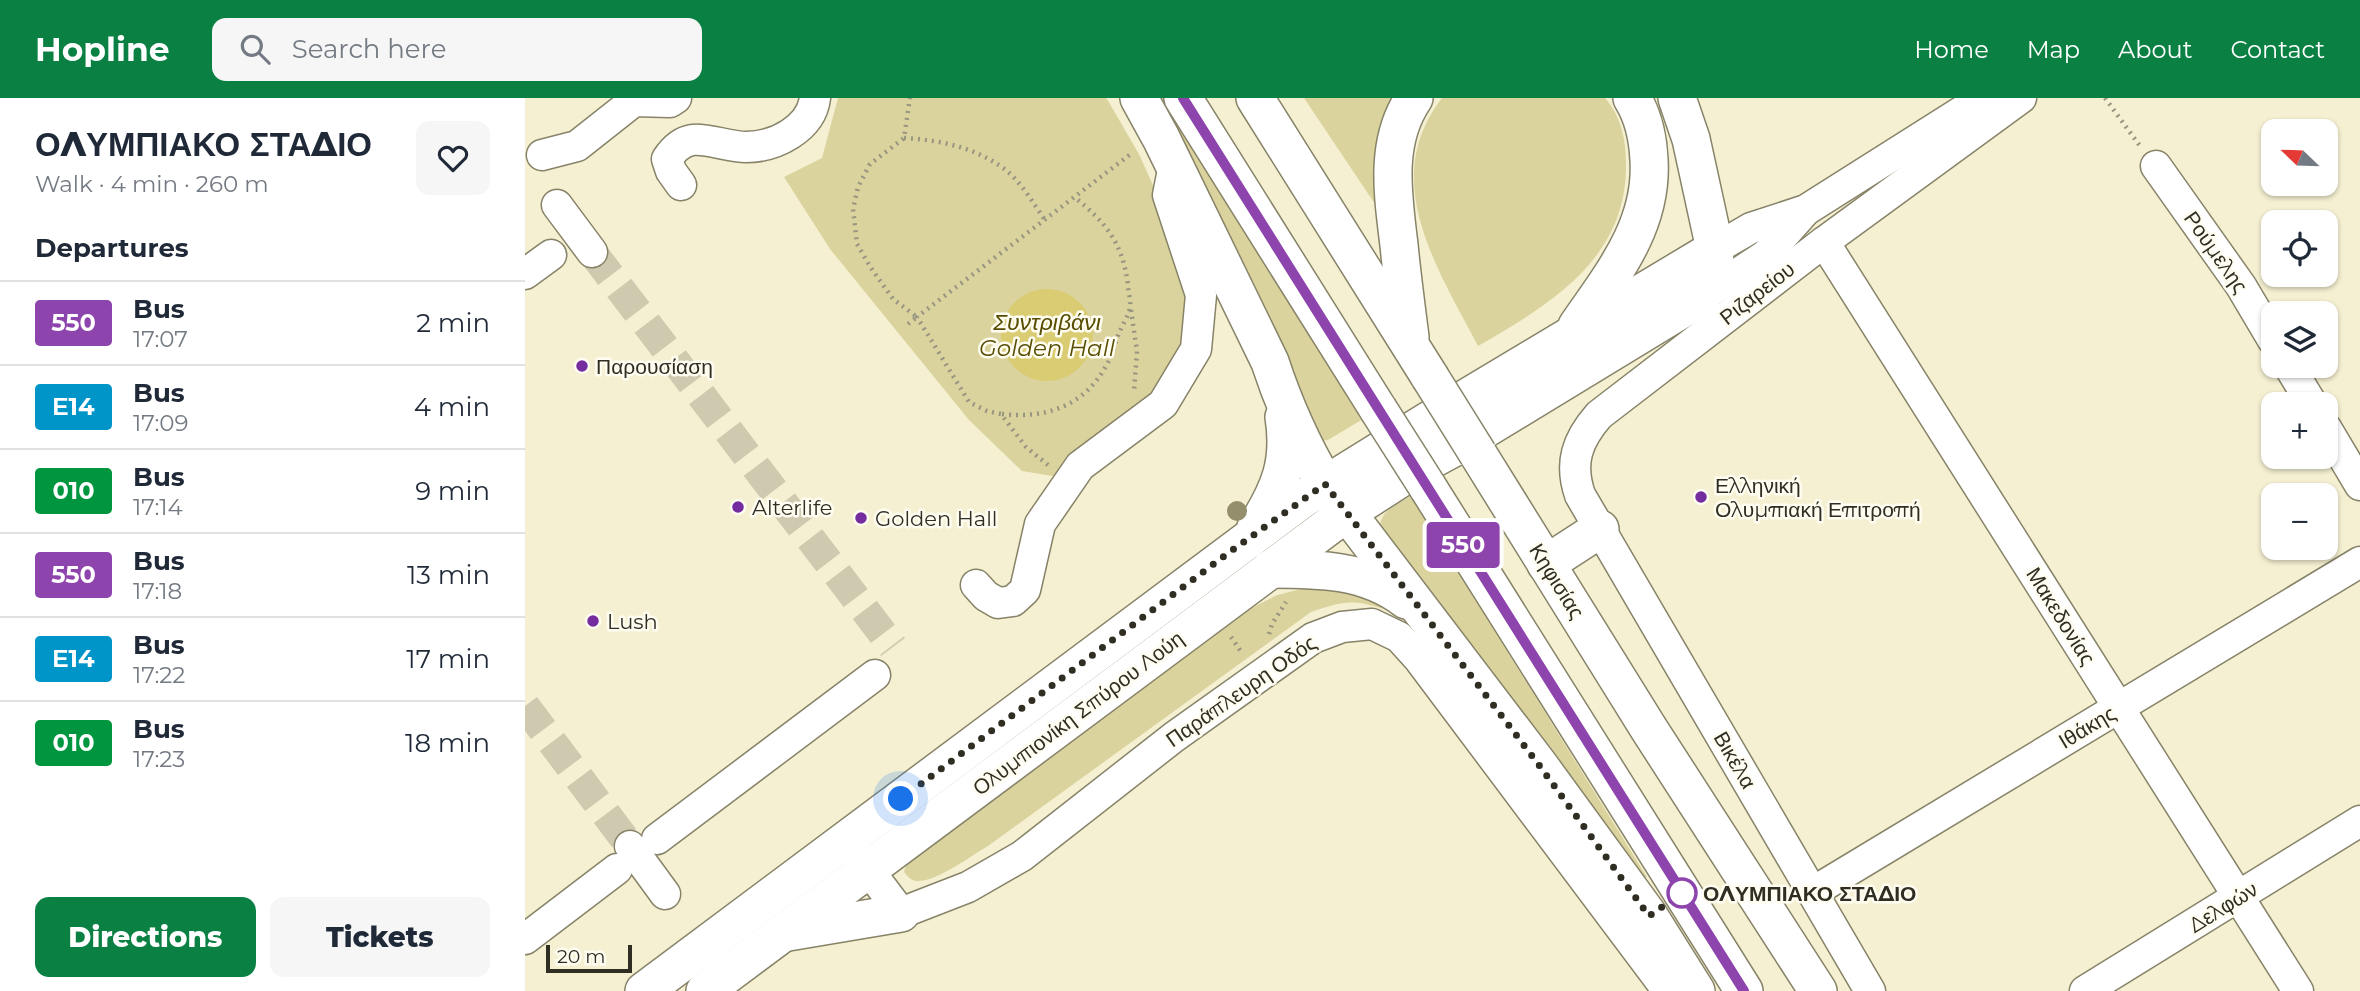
<!DOCTYPE html>
<html lang="en">
<head>
<meta charset="utf-8">
<style>
	body { margin:0; font-family:Montserrat,sans-serif; background:#f6f6f7; color:#1f2937; height:100vh; display:flex; flex-direction:column; font-size:26px; white-space:nowrap }
	* { box-sizing:border-box; margin:0 }
	p { font-size:23px; color:#747a83 }
	.icon { flex:none; width:38px; height:38px; fill:none; stroke:currentColor; stroke-width:2; stroke-linecap:round; stroke-linejoin:round }
	.map { position:relative; flex:1; overflow:hidden }
	.drawer { display:flex; flex-direction:column; background:#fff; width:525px }
	.drawer>* { flex:none }
	.badge { padding:0 14px; border-radius:5px; font-size:24px; line-height:46px }
	.needle { width:46px; rotate:293deg }
	.controls { position:absolute; left:1736px; top:21px; display:grid; gap:14px }
	.controls a { display:grid; place-items:center; width:77px; height:77px; border-radius:14px; background:#fff; box-shadow:0 2px 5px #0004; font-size:35px }
	.scale { position:absolute; left:21px; bottom:18px; width:86px; box-sizing:border-box; padding-left:7px; border:4px solid #302e23; border-top:0; font-size:19px; line-height:24px; white-space:nowrap; color:#302e23; -webkit-text-stroke:5px #fffdf1; paint-order:stroke }
	.you { position:absolute; width:35px; height:35px; margin:-18px; border:5px solid #fff; border-radius:50%; background:#1a73e8; box-shadow:0 0 0 10px #1a73e833 }
	.map>.badge { position:absolute; translate:-50% -50%; box-shadow:0 0 0 4px #fff }
	h2 { padding:0 35px; font-size:26px; line-height:63px }
	.round { display:grid; place-items:center; flex:none; width:74px; height:74px; border-radius:14px; background:#f6f6f7 }
	.overview { display:flex; align-items:center; justify-content:space-between; height:119px; padding:0 35px }
	h1 { font-size:33px; font-weight:800; line-height:52px }
	.primary-button { display:flex; gap:14px; margin-top:auto; padding:14px 35px }
	.primary-button a { flex:1; height:80px; border-radius:14px; background:#0b8043; color:#fff; font-size:28px; font-weight:800; line-height:80px; text-align:center }
	.primary-button a+a { background:#f6f6f7; color:#1f2937 }
	ul { padding:0; list-style:none }
	li { display:flex; align-items:center; gap:21px; height:84px; padding:0 35px; border-top:2px solid #e0e1e3 }
	li div { flex:1 }
	li b { display:block; font-size:26px }
	li em { font-style:normal }
	li .badge { min-width:77px; font-weight:700; text-align:center }
	header { display:flex; align-items:center; gap:42px; box-sizing:border-box; height:98px; padding:0 35px; background:#0b8043; color:#fff }
	header strong { font-size:33px }
	nav { display:flex; gap:38px; margin-inline-start:auto; font-size:24px }
	.search { width:490px; height:63px; background:#f6f6f7; display:flex; align-items:center; gap:18px; box-sizing:border-box; padding:0 24px; border-radius:14px; color:#747a83; font-size:26px }
	main { display:flex; flex:1; min-height:0 }
	.map>svg:first-child { display:block }
	.green { fill:#dbd39e }
	.water { fill:#dacc73 }
	.lines { fill:none; stroke-linecap:round; stroke-linejoin:round }
	.minor-tunnel { stroke:#cec9af; stroke-width:30; stroke-dasharray:30 15; stroke-linecap:butt }
	.minor-casing { stroke:#878368; stroke-width:33 }
	.major-casing { stroke:#878368; stroke-width:40 }
	.path { stroke:#989580; stroke-width:4.5; stroke-dasharray:2 5; stroke-linecap:butt }
	.minor { stroke:#fff; stroke-width:30 }
	.major { stroke:#fff; stroke-width:37 }
	.major-bridge-casing { stroke:#878368; stroke-width:40; stroke-linecap:butt }
	.major-bridge { stroke:#fff; stroke-width:37 }
	.tree { fill:#948e6c }
	.line-casing { stroke:#fff; stroke-width:16 }
	.line { stroke:#8e44ad; stroke-width:10 }
	.walk { stroke:#302e23; stroke-width:7; stroke-dasharray:0 12.6 }
	.poi-dot { fill:#752c9f; stroke:#fffdf1; stroke-width:2.5 }
	.stop-dot { fill:#fff; stroke:#8e44ad; stroke-width:3.5 }
	.labels { text-anchor:middle; dominant-baseline:central; stroke-width:5; stroke-linejoin:round; paint-order:stroke }
	.street-label { font-size:21px; fill:#302e23; stroke:#fffdf1 }
	.poi-label { font-size:21px; fill:#302e23; stroke:#fffdf1; text-anchor:start }
	.stop-label { font-size:21px; font-weight:bold; fill:#302e23; stroke:#fffdf1; text-anchor:start }
	.water-label { font-size:23px; font-style:italic; fill:#574d03; stroke:#fffdf1 }
</style>
</head>
<body>
<header>
<strong>Hopline</strong>
<div class="search"><svg class="icon" aria-label="search" viewBox="0 0 24 24"><circle cx="10" cy="10" r="6"/><path d="M15 15l6 6"/></svg>Search here</div>
<nav><a>Home</a><a>Map</a><a>About</a><a>Contact</a></nav>
</header>
<main>
<section class="drawer">
<div class="overview"><div><h1>ΟΛΥΜΠΙΑΚΟ ΣΤΑΔΙΟ</h1><p>Walk · 4 min · 260 m</p></div><a class="round"><svg class="icon" aria-label="heart" viewBox="0 0 24 24"><path d="M12 20l-8-8c-3-5 5-10 8-4 3-6 11-1 8 4z"/></svg></a></div>
<h2>Departures</h2>
<ul>
<li><span class="badge" style="background:#8e44ad;color:#fff">550</span><div><b>Bus</b><p>17:07</p></div><em>2 min</em></li>
<li><span class="badge" style="background:#0095c8;color:#fff">Ε14</span><div><b>Bus</b><p>17:09</p></div><em>4 min</em></li>
<li><span class="badge" style="background:#00963f;color:#fff">010</span><div><b>Bus</b><p>17:14</p></div><em>9 min</em></li>
<li><span class="badge" style="background:#8e44ad;color:#fff">550</span><div><b>Bus</b><p>17:18</p></div><em>13 min</em></li>
<li><span class="badge" style="background:#0095c8;color:#fff">Ε14</span><div><b>Bus</b><p>17:22</p></div><em>17 min</em></li>
<li><span class="badge" style="background:#00963f;color:#fff">010</span><div><b>Bus</b><p>17:23</p></div><em>18 min</em></li>
</ul>
<div class="primary-button"><a>Directions</a><a>Tickets</a></div>
</section>
<div class="map">
<svg width="1835" height="893" viewBox="0 0 1835 893">
	<rect width="100%" height="100%" fill="#f5f0d2"/>
	<g class="green">
		<polygon points="313,0 581,0 585,6 615,58 676,197 671,251 546,381 497,373 444,322 305,151 259,79 297,60"/>
		<polygon points="622,0 639,0 838,321 803,342 795,343"/>
		<path d="M 779,0 L 869,0 C 853,37 847,66 850,106 Z"/>
		<path d="M 917,0 L 1080,0 C 1096,18 1101,42 1101,65 C 1103,161 1024,207 953,248 C 913,171 853,82 917,0 Z"/>
		<path d="M 886,398 L 1122,779 L 1115,782 L 855,434 C 853,413 870,408 886,398 Z"/>
		<path d="M 781,490 C 822,492 837,496 873,516 C 833,502 826,500 786,514 L 463,748 C 446,758 411,784 392,783 C 386,783 382,778 379,774 L 382,764 L 721,513 L 752,497 Z"/>
	</g>
	<circle class="water" cx="522" cy="237" r="46"/>
	<g class="lines">
		<g class="minor-tunnel">
			<polyline points="67,154 368,549"/>
			<polyline points="0,608 105,748"/>
		</g>
		<defs>
			<g id="minor">
				<polyline points="17,57 52,48 109,3 145,4 151,0"/>
				<polyline points="1631,68 1716,188 1748,242"/>
				<path d="M 156,87 L 146,73 L 142,61 C 148,52 155,44 167,42 C 182,40 204,49 221,49 C 250,49 286,31 290,0"/>
				<polyline points="32,107 67,154"/>
				<polyline points="1299,144 1773,893"/>
				<polyline points="1190,151 1226,130 1281,112 1458,0"/>
				<polyline points="0,176 26,157"/>
				<polyline points="1177,199 1241,157 1280,113"/>
				<polyline points="1764,268 1787,306"/>
				<polyline points="1801,330 1835,387"/>
				<polyline points="451,487 461,498 473,505 488,503 500,492 515,426 555,368 638,306 671,251 676,197 643,97 649,67"/>
				<polyline points="132,741 350,577"/>
				<polyline points="105,748 140,796"/>
				<polyline points="330,754 376,815 443,789 497,758 649,639 788,540 817,529 847,526 874,539 894,561 1143,893"/>
				<polyline points="1288,794 1835,464"/>
				<polyline points="0,841 92,771"/>
				<path d="M 1345,893 L 1055,397 C 1044,365 1052,342 1074,317 L 1299,144 L 1496,0"/>
				<polyline points="1560,893 1835,723"/>
			</g>
			<g id="major">
				<path d="M 614,0 L 636,40 L 745,264 C 759,307 777,347 800,386 L 1014,667 L 1124,818 L 1171,893"/>
				<polyline points="658,0 853,311"/>
				<polyline points="730,0 905,279"/>
				<path d="M 1052,228 C 1087,177 1128,128 1124,62 C 1123,40 1119,19 1107,0"/>
				<path d="M 885,239 C 881,208 877,178 874,147 C 868,97 859,44 889,0"/>
				<polyline points="953,356 1124,631 1293,893"/>
				<polyline points="902,388 1219,893"/>
				<path d="M 731,429 C 755,391 766,364 759,319"/>
				<polyline points="1021,466 1075,431"/>
				<path d="M 745,471 C 793,471 841,471 881,502"/>
				<polyline points="263,834 376,815"/>
				<polyline points="119,893 779,400 903,323 1190,151"/>
				<polyline points="180,893 820,416 893,369 932,348 1177,199 1189,171 1190,151 1166,41 1152,0"/>
			</g>
		</defs>
		<use href="#minor" class="minor-casing"/>
		<use href="#major" class="major-casing"/>
		<g class="path">
			<polyline points="1580,0 1615,48"/>
			<path d="M 379,40 C 414,42 449,49 478,70 C 495,82 508,105 520,122"/>
			<polyline points="606,212 612,253 609,293"/>
			<polyline points="383,226 392,219 368,201 346,170 332,146 328,111 333,89 345,66 379,40 385,0"/>
			<path d="M 477,316 C 521,321 559,308 581,268 C 588,257 590,244 595,233 C 598,225 605,216 605,208 C 606,201 603,194 603,187 C 598,146 581,124 549,99"/>
			<polyline points="523,367 501,349 476,316 462,313 444,304 392,219 607,55"/>
			<polyline points="744,536 747,526 761,504"/>
			<polyline points="706,539 717,555"/>
		</g>
		<use href="#minor" class="minor"/>
		<use href="#major" class="major"/>
		<defs>
			<g id="major-bridge">
				<polyline points="905,279 953,356"/>
				<polyline points="853,311 902,388"/>
			</g>
		</defs>
		<use href="#major-bridge" class="major-bridge-casing"/>
		<use href="#major-bridge" class="major-bridge"/>
	</g>
	<circle class="tree" cx="712" cy="413" r="10"/>
	<g class="lines">
		<defs>
			<polyline id="line" points="658,0 1219,893"/>
		</defs>
		<use href="#line" class="line-casing"/>
		<use href="#line" class="line"/>
		<polyline class="walk" points="376,701 706,453 800,386 1014,667 1124,818 1157,795"/>
	</g>
	<g class="poi-dot">
		<circle cx="57" cy="268" r="7"/>
		<circle cx="1176" cy="399" r="7"/>
		<circle cx="213" cy="409" r="7"/>
		<circle cx="336" cy="420" r="7"/>
		<circle cx="68" cy="523" r="7"/>
	</g>
	<circle class="stop-dot" cx="1157" cy="795" r="14"/>
	<g class="labels">
		<g class="street-label">
			<text transform="translate(1691 154) rotate(55)">Ρούμελης</text>
			<text transform="translate(1232 195) rotate(-38)">Ριζαρείου</text>
			<text transform="translate(1032 483) rotate(58)">Κηφισίας</text>
			<text transform="translate(1536 518) rotate(58)">Μακεδονίας</text>
			<text transform="translate(716 593) rotate(-35)">Παράπλευρη Οδός</text>
			<text transform="translate(553 615) rotate(-37)">Ολυμπιονίκη Σπύρου Λούη</text>
			<text transform="translate(1562 629) rotate(-31)">Ιθάκης</text>
			<text transform="translate(1210 662) rotate(60)">Βικέλα</text>
			<text transform="translate(1698 809) rotate(-32)">Δελφών</text>
		</g>
		<g class="poi-label">
			<text x="71" y="268">Παρουσίαση</text>
			<text x="1190" y="387">Ελληνική<tspan x="1190" dy="24">Ολυμπιακή Επιτροπή</tspan></text>
			<text x="227" y="409">Alterlife</text>
			<text x="350" y="420">Golden Hall</text>
			<text x="82" y="523">Lush</text>
		</g>
		<g class="stop-label">
			<text x="1178" y="795">ΟΛΥΜΠΙΑΚΟ ΣΤΑΔΙΟ</text>
		</g>
		<g class="water-label">
			<text x="522" y="224">Συντριβάνι<tspan x="522" dy="26">Golden Hall</tspan></text>
		</g>
	</g>
</svg>
<div class="controls">
<a><svg class="needle" viewBox="-14 -14 28 28"><path d="M0-13l5 13h-10z" fill="#e53935"/><path d="M0 13l5-13h-10z" fill="#747a83"/></svg></a>
<a><svg class="icon" aria-label="locate" viewBox="0 0 24 24"><circle cx="12" cy="12" r="6"/><path d="M12 2v4M12 18v4M2 12h4M18 12h4"/></svg></a>
<a><svg class="icon" aria-label="layers" viewBox="0 0 24 24"><path d="M12 4l9 5-9 5-9-5zM3 14l9 5 9-5"/></svg></a>
<a>+</a>
<a>−</a>
</div>
<div class="scale">20 m</div>
<div class="you" style="left:376px;top:701px"></div>
<b class="badge" style="left:938px;top:447px;background:#8e44ad;color:#fff">550</b>
</div>
</main>
</body>
</html>
